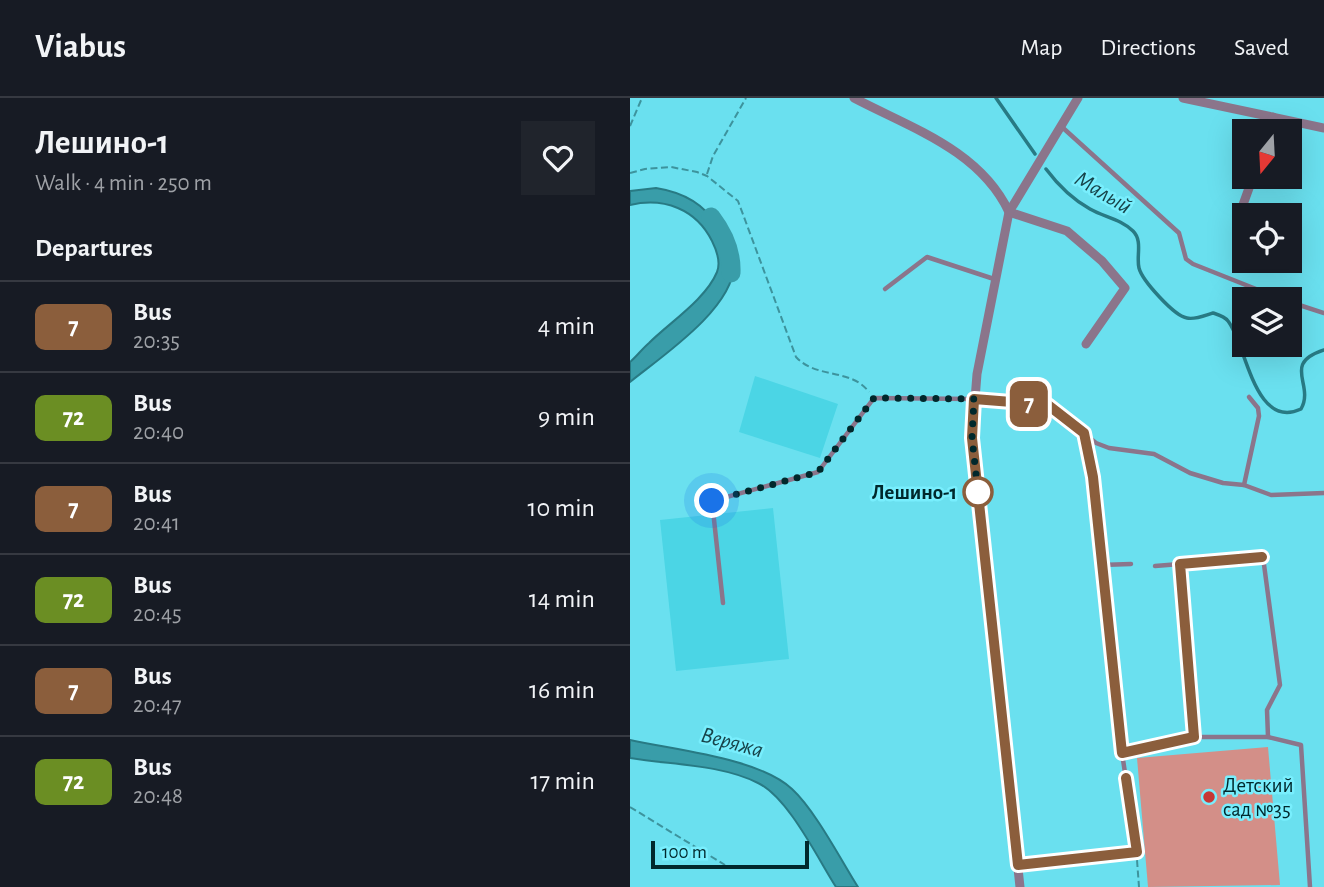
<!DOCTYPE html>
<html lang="en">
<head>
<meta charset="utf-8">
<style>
	body { margin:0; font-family:"Alegreya Sans",sans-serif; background:#20242c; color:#f1f3f6; height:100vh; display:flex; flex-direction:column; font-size:26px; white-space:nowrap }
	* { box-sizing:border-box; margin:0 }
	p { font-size:23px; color:#9ea1a6 }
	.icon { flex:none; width:38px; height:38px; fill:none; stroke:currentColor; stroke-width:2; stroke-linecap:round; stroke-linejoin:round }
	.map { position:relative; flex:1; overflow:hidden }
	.panel { display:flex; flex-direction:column; background:#171b24; width:630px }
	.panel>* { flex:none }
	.badge { padding:0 14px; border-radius:10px; font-size:24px; line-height:46px }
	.needle { width:46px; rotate:198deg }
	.buttons { position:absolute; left:602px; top:21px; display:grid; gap:14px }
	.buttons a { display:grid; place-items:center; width:70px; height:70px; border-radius:0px; background:#171b24; box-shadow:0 7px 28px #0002; font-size:35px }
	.scale { position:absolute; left:21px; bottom:18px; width:158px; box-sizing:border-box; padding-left:7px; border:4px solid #00282c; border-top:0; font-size:19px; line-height:24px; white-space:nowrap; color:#00282c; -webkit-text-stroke:5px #78eefd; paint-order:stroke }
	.you { position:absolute; width:35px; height:35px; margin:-18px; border:5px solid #fff; border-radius:50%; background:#1a73e8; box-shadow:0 0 0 10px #1a73e833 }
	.map>.badge { position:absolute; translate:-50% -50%; box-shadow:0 0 0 4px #fff }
	h2 { padding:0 35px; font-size:26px; line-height:63px }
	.round { display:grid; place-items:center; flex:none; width:74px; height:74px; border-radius:0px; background:#20242c }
	.overview { display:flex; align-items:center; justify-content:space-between; height:119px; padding:0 35px }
	h1 { font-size:33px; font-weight:700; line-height:52px }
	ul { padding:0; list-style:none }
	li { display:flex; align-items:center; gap:21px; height:91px; padding:0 35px; border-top:2px solid #363941 }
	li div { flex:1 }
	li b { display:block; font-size:26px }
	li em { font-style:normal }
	li .badge { min-width:77px; font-weight:700; text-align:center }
	header { display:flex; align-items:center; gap:42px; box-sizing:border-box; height:98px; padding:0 35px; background:#171b24; border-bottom:2px solid #363941 }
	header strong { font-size:33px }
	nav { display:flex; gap:38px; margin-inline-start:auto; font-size:24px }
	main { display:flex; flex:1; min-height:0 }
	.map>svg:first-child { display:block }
	.built { fill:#4bd5e5 }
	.green { fill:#d38f88 }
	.water { fill:#399da9; stroke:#287a84; stroke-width:2 }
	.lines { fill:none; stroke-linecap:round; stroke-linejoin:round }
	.stream { stroke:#287a84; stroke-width:3.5 }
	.river { stroke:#399da9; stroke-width:19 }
	.path { stroke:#3d939d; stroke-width:2; stroke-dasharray:7 3.5; stroke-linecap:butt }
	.lane { stroke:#8b758b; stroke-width:4.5 }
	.street { stroke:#8b758b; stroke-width:9 }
	.line-casing { stroke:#fff; stroke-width:16 }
	.line { stroke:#8b5e3c; stroke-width:10 }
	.walk { stroke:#00282c; stroke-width:7; stroke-dasharray:0 12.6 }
	.stop-dot { fill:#fff; stroke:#8b5e3c; stroke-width:3.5 }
	.poi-dot { fill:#c63734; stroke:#78eefd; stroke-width:2.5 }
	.labels { text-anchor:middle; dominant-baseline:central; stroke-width:5; stroke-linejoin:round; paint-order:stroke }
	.stop-label { font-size:21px; font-weight:bold; fill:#00282c; stroke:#78eefd; text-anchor:end }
	.poi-label { font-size:21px; fill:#00282c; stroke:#78eefd; text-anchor:start }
	.water-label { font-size:23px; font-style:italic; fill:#174349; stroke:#78eefd }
</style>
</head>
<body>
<header>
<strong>Viabus</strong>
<nav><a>Map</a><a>Directions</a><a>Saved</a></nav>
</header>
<main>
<section class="panel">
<div class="overview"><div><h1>Лешино-1</h1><p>Walk · 4 min · 250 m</p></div><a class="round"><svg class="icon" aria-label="heart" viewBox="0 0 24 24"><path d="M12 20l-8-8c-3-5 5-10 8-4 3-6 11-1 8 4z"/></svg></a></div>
<h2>Departures</h2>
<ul>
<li><span class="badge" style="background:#8b5e3c;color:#fff">7</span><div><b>Bus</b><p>20:35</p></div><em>4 min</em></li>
<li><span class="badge" style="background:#6b8e23;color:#fff">72</span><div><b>Bus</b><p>20:40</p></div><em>9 min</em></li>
<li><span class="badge" style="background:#8b5e3c;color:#fff">7</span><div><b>Bus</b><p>20:41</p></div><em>10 min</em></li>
<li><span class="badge" style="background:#6b8e23;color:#fff">72</span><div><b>Bus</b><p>20:45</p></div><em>14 min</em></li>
<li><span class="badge" style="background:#8b5e3c;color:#fff">7</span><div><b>Bus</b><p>20:47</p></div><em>16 min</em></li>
<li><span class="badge" style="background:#6b8e23;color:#fff">72</span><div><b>Bus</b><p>20:48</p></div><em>17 min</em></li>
</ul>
</section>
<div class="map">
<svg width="694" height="789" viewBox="0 0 694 789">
	<rect width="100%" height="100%" fill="#6ae0ef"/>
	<g class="built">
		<polygon points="125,278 208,306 190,360 109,334"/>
		<polygon points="143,410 159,561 46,573 30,422"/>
	</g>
	<polygon class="green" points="638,649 650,787 518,789 507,660"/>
	<g class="water">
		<path d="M 26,90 C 51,94 74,105 87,128 C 94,139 104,155 104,167 C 103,211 32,258 0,284 L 0,264 C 7,258 12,251 19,245 C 39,225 76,201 87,174 C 91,164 87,153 82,143 C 66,111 34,99 0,107 L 0,93 Z"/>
		<path d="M 0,642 C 45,652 129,660 162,691 C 185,712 211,762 228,789 L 206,789 C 188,761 158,699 128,685 C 90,666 41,667 0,660 Z"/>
	</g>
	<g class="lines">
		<g class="stream">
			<polyline points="366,0 405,56"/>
			<path d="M 416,71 C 428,87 442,101 460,111 C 474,119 491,121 503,133 C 513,143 506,158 509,170 C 512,182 544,218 557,220 C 565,222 576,217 583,215 C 589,217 594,218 598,223 C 616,245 624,333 671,311 C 685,286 651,266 694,252"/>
		</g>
		<path class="river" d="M 81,119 C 94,136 102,154 101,175"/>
		<g class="path">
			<polyline points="0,28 12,0"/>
			<path d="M 0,75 L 15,71 L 41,69 L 67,74 L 77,78 L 108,103 L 166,259 C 186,281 221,270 239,294"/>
			<polyline points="77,76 83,58 116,0"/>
			<polyline points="0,709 95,767"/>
			<polyline points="507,762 509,789"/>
		</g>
		<g class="lane">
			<polyline points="432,29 549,135 556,161 563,166 651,201"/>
			<polyline points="255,191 297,159 364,181"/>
			<polyline points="660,204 694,215"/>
			<polyline points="455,336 466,345 479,350 524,356 560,375 593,385 614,387 641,397 694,395"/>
			<polyline points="614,387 629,318 628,310 619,299"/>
			<polyline points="471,467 492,655"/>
			<polyline points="525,468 550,466"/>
			<polyline points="93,505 82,403 188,374 244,300 344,301 418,307 454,335 463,379 471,467 501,466"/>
			<polyline points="564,639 550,466 633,459 650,587 637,612 638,639"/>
			<polyline points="389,767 507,754 492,655 564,639 638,639 671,647 680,789"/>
		</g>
		<g class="street">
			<path d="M 224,0 C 281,30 350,52 379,114 L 437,133 L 472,163 L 495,190 L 456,246"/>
			<polyline points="553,0 694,30"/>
			<polyline points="639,33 643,19"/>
			<polyline points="610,115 623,79"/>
			<polyline points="390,789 342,340 347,276 379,114 448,0"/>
		</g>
	</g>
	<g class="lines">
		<defs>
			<polyline id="line" points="496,680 507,754 388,767 342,340 344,301 418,307 454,335 463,379 492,655 564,639 550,466 632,459"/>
		</defs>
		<use href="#line" class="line-casing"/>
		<use href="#line" class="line"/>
		<polyline class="walk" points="82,403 188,374 244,300 344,301 342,340 348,394"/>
	</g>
	<circle class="stop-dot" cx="348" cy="394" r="14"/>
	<circle class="poi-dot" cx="579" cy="699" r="7"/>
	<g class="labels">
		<g class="stop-label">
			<text x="327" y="394">Лешино-1</text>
		</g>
		<g class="poi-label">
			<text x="593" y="687">Детский<tspan x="593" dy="24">сад №35</tspan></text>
		</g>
		<g class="water-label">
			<text transform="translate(473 95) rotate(31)">Малый</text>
			<text transform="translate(102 645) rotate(15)">Веряжа</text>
		</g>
	</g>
</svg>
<div class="buttons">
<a><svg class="needle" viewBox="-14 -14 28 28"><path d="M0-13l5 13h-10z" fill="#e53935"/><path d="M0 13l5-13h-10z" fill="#9ea1a6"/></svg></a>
<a><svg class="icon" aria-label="locate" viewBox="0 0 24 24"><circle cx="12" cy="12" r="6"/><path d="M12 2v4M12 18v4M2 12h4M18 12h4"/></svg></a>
<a><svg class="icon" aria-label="layers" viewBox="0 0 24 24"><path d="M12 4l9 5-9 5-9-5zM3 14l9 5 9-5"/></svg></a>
</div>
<div class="scale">100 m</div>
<div class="you" style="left:82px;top:403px"></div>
<b class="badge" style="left:399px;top:306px;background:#8b5e3c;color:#fff">7</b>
</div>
</main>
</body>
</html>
